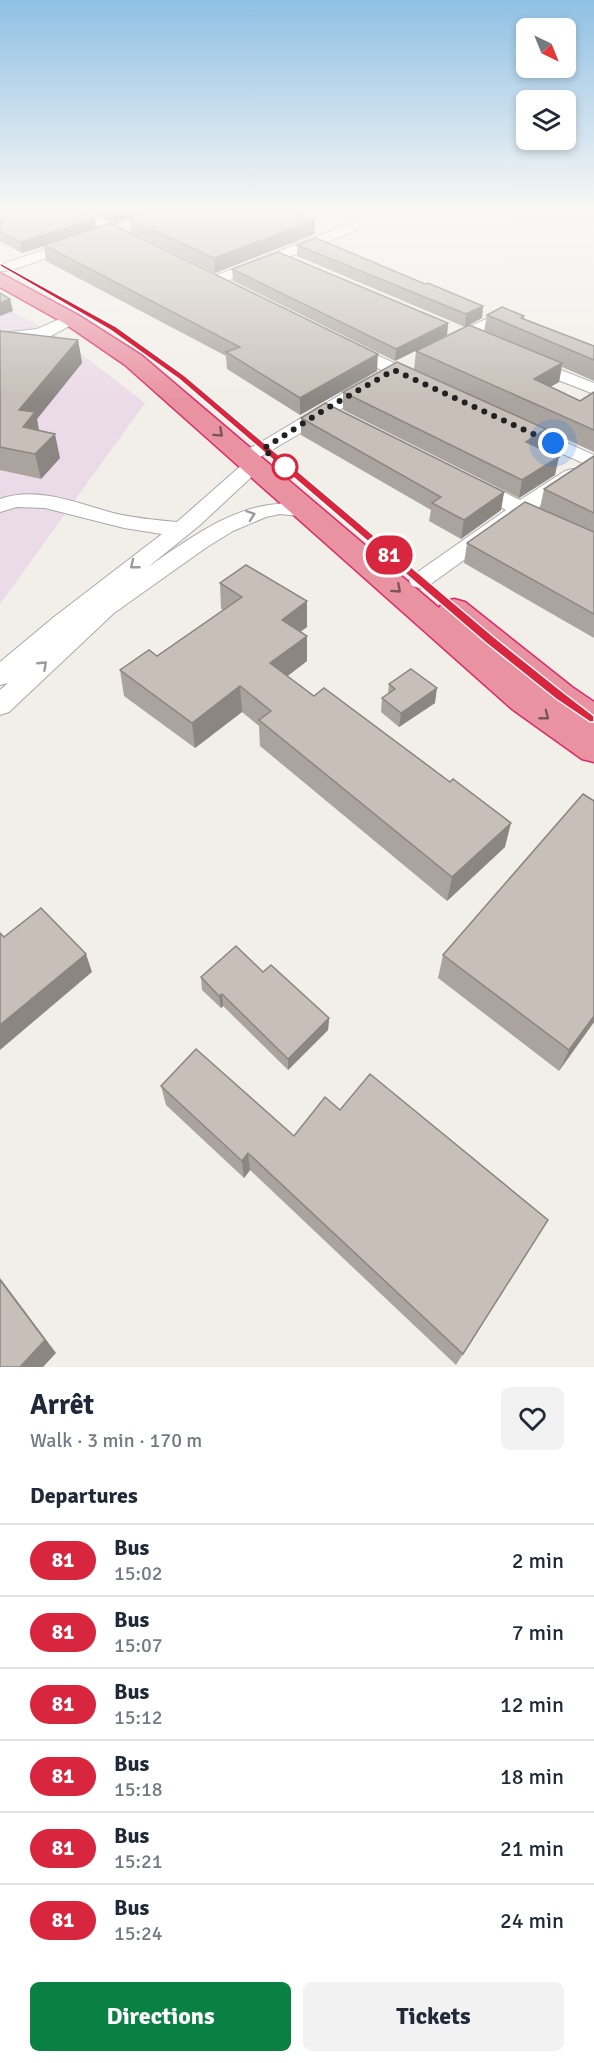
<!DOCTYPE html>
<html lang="en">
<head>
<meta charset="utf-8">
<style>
	body { margin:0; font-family:Signika,sans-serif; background:#f2f2f3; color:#1f2937; height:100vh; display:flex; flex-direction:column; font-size:22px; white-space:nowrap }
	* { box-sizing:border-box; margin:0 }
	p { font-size:20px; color:#747a83 }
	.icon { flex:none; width:33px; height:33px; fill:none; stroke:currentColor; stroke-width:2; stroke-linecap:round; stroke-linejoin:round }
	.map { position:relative; height:1367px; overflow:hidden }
	.side { display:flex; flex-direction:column; background:#fff; flex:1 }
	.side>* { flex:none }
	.badge { padding:0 12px; border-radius:20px; font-size:21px; line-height:39px }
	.needle { width:39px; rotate:137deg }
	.fabs { position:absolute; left:516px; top:18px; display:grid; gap:12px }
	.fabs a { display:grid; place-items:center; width:60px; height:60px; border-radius:9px; background:#fff; box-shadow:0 3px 9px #0003; font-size:30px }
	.you { position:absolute; width:30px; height:30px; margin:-15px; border:4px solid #fff; border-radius:50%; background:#1a73e8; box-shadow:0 0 0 9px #1a73e833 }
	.map>.badge { position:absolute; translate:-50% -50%; box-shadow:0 0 0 3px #fff }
	h2 { padding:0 30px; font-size:22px; line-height:54px }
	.round { display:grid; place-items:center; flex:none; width:63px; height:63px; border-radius:9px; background:#f2f2f3 }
	.overview { display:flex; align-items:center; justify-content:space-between; height:102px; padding:0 30px }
	h1 { font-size:28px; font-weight:700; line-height:45px }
	.button { display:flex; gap:12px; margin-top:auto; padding:12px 30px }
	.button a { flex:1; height:69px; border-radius:9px; background:#0b8043; color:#fff; font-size:24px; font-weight:700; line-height:69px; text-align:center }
	.button a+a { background:#f2f2f3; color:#1f2937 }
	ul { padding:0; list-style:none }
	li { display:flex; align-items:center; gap:18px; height:72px; padding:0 30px; border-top:2px solid #e0e1e3 }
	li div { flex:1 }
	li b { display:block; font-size:22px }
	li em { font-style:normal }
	li .badge { min-width:66px; font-weight:700; text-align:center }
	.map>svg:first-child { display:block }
	.industrial { fill:#ebdbe8 }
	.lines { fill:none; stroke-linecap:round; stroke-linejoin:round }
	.minor-casing { stroke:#a9a9a9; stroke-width:2 }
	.highway-casing { stroke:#dc2a67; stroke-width:3 }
	.minor { fill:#fff; fill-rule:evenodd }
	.highway { fill:#e892a2; fill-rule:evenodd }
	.wall { fill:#aba49e }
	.shaded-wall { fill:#8b8681 }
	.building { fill:#c7bfb8; stroke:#8b8681; stroke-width:1.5 }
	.oneway { stroke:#7b545c }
	.oneway2 { stroke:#9c9c9c }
	.line { fill:#d7263d; stroke:#fff; stroke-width:1.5 }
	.walk { stroke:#222; stroke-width:6; stroke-dasharray:0 10.8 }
	.stop-dot { fill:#fff; stroke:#d7263d; stroke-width:3 }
</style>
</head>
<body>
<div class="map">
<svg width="594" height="1367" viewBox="0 0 594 1367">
	<rect width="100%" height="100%" fill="#f2efe9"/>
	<polygon class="industrial" points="0,305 58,336 145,403 0,604"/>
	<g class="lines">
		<defs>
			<g id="minor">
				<polygon points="68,209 85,209 142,242 135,246 130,245"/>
				<polygon points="355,222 360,223 362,226 360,229 219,284 209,284 206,281 209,278"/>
				<polygon points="78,238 85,242 83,245 10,271 0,271 0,265"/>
				<polygon points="71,314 79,319 77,322 47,338 0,343 0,333 37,329"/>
				<polygon points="495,315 503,320 501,323 452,348 440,348 438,344 440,340"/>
				<polygon points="348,342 427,378 430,382 427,386 415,386 342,351 340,347 342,343"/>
				<polygon points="528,357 594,383 594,394 522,366 519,362 522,358"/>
				<path d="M 374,377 L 380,378 L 383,382 L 380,386 L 255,460 L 263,465 L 260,469 L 200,525 L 148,567 C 199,532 252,491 316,507 L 320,511 L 316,515 L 309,517 L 280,514 L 266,517 L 233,531 L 207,547 L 114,613 L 9,712 L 0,715 L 0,690 L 8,683 L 0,685 L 0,662 L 54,617 L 162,534 L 124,528 L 45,508 L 17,507 L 0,512 L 0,499 C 38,486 76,503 113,513 C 134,518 155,520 177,522 L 244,463 L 238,461 L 235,457 L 238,453 L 256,445 L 368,378 Z"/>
				<polygon points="514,419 594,455 594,468 507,429 505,425 507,421"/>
				<polygon points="572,469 579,471 582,475 579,479 536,509 594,538 594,554 522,518 428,586 420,588 412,586 409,581 412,576 506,510 465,488 462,484 465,480 479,480 520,500 565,471"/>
			</g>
			<polygon id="highway" points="0,273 78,315 141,355 439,608 443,602 454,599 465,602 572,687 594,702 594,762 582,759 512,709 125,365 64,323 0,287"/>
		</defs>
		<use href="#minor" class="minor-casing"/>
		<use href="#highway" class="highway-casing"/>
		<use href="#minor" class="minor"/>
		<use href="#highway" class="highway"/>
	</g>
	<g class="wall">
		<polygon points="88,209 157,209 114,224"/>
		<polygon points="0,210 97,228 377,371 300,415 227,369 226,356 46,261 44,246 22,253 0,241"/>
		<polygon points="255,210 304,215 315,220 315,234 215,273 131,232 129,219"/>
		<polygon points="297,245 425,284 483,306 482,318 465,327 297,256"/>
		<polygon points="232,269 448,323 447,335 395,361 233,281"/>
		<polygon points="487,315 524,316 524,319 594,346 594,381 562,367 559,382 550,387 580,401 594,392 594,452 546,430 542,447 540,448 555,475 519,498 343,410 343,392 414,370 416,351 484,331"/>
		<polygon points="0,331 78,340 82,363 37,419 39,431 60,458 41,479 0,470"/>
		<polygon points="301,418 504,492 501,510 461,539 429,521 431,510 301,435"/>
		<polygon points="594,456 594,638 464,563 467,543 540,508 544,489"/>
		<polygon points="220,583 307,627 300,632 307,636 307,661 287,676 505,847 447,901 260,746 259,726 242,712 195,748 124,696 120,670 157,656 224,610 221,609"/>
		<polygon points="389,684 435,703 399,727 381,712 382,698 388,694"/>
		<polygon points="443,955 594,1022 559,1071 438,978"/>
		<polygon points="263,972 329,1018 328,1030 288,1070 223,1006 221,1008 202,990 201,977"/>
		<polygon points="161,1086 294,1136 340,1110 548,1220 456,1365 250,1170 244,1178 166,1105"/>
	</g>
	<g class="shaded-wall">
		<polygon points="115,209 157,209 114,224 112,210"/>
		<polygon points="304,213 304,225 315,220 315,234 215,273 214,258"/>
		<polygon points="95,219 97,229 44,245 44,246 22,253 20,242"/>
		<polygon points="10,299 13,311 0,316 0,303"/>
		<polygon points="483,306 482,318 465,327 466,314"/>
		<polygon points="448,323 447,335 395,361 396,349"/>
		<polygon points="78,340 82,363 37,419 40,436 28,451 19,410"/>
		<polygon points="378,354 377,371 300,415 300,398"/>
		<polygon points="562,363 559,382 531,398 534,379"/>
		<polygon points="546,429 542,447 523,460 526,442"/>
		<polygon points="55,434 60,458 41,479 35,454"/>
		<polygon points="559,457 555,475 519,498 522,480"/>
		<polygon points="504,492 501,510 461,539 464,520"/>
		<polygon points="307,601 307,627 282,645 282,620"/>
		<polygon points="307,636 307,661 271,689 270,663"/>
		<polygon points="240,686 242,712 195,748 192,723"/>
		<polygon points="437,688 435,703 399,727 401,713"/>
		<polygon points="511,823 505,847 447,901 452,877"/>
		<polygon points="86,954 92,972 0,1050 0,1025"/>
		<polygon points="222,994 223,1006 221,1008 219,996"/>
		<polygon points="594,1016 594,1022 559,1071 569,1050"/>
		<polygon points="329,1018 328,1030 288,1070 288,1059"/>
		<polygon points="248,1153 250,1170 244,1178 242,1161"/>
		<polygon points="0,1278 56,1353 43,1367 20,1367"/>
	</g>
	<g class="building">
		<polygon points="1,209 80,209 95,219 20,242 0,232 0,223 4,222 0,220 0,210"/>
		<polygon points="157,209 293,209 304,213 300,214 315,220 214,258 129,219"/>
		<polygon points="110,223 378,354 300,398 226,352 240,347 44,245"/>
		<polygon points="316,238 425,284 428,283 483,306 466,314 297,245"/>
		<polygon points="278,252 448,323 396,349 232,269"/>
		<polygon points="0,293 10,299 0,303"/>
		<polygon points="502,307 524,316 521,318 594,346 594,360 487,315"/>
		<polygon points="469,325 562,363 534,379 580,401 594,392 594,430 416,351"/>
		<polygon points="0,331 78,340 19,410 35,412 23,427 55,434 35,454 0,447"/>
		<polygon points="397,362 546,429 526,442 559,457 522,480 343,392"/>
		<polygon points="325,403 504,492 464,520 432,503 441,497 301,418"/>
		<polygon points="594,456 594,513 544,489"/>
		<polygon points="525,502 594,532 594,614 467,543"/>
		<polygon points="246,565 307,601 282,620 307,636 270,663 314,696 324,688 450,782 453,779 511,823 452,877 259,720 271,711 240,686 192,723 120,670 149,650 157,656 242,597 220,583"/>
		<polygon points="411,669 437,688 401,713 382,698 395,689 389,684"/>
		<polygon points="583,794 594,801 594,1016 569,1050 443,955"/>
		<polygon points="41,908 86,954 0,1025 0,933 4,937"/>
		<polygon points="236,946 263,972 271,965 329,1018 288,1059 222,994 219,996 201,977"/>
		<polygon points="196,1049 294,1136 325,1097 340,1110 370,1074 548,1220 463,1354 248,1153 242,1161 161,1086"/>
		<polygon points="0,1280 45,1340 20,1367 0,1367"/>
	</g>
	<defs><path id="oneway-chevron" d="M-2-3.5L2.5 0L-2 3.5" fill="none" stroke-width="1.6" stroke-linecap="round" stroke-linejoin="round" transform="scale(1.5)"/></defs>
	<g class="oneway">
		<use href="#oneway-chevron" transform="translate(219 433) rotate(42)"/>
		<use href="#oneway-chevron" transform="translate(397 589) rotate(42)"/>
		<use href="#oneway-chevron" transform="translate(545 716) rotate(38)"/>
	</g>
	<g class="oneway2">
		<use href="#oneway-chevron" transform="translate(251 515) rotate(-19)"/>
		<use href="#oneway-chevron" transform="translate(134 565) rotate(142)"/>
		<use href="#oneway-chevron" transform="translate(43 665) rotate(-43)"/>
	</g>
	<linearGradient id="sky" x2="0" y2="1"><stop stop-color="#8fc0e4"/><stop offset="0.52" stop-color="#f9f8f5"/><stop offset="1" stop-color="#f9f8f5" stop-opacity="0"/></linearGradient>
	<rect width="594" height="401" fill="url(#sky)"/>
	<polygon class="line" points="0,263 115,326 185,376 494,637 564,693 594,716 594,722 590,722 556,699 486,643 179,379 110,330 0,266"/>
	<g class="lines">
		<polyline class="walk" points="285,467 263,449 324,410 394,370 553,443"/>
	</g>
	<circle class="stop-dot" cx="285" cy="467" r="12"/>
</svg>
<div class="fabs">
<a><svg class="needle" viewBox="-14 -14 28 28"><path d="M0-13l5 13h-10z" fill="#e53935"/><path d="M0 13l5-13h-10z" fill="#747a83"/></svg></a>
<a><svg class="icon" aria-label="layers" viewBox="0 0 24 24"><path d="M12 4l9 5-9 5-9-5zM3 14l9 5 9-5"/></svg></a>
</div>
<div class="you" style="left:553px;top:443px"></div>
<b class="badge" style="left:389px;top:555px;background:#d7263d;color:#fff">81</b>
</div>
<section class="side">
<div class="overview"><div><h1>Arrêt</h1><p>Walk · 3 min · 170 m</p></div><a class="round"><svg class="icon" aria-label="heart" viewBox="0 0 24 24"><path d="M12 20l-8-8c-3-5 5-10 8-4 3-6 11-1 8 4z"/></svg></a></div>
<h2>Departures</h2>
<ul>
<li><span class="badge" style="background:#d7263d;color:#fff">81</span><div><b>Bus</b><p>15:02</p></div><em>2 min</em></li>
<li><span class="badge" style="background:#d7263d;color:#fff">81</span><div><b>Bus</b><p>15:07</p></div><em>7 min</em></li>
<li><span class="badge" style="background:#d7263d;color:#fff">81</span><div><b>Bus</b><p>15:12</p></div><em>12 min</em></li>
<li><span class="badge" style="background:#d7263d;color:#fff">81</span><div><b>Bus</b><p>15:18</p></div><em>18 min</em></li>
<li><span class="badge" style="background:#d7263d;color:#fff">81</span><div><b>Bus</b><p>15:21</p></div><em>21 min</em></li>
<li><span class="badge" style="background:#d7263d;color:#fff">81</span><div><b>Bus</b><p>15:24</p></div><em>24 min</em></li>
</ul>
<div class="button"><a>Directions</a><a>Tickets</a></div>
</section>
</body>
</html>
